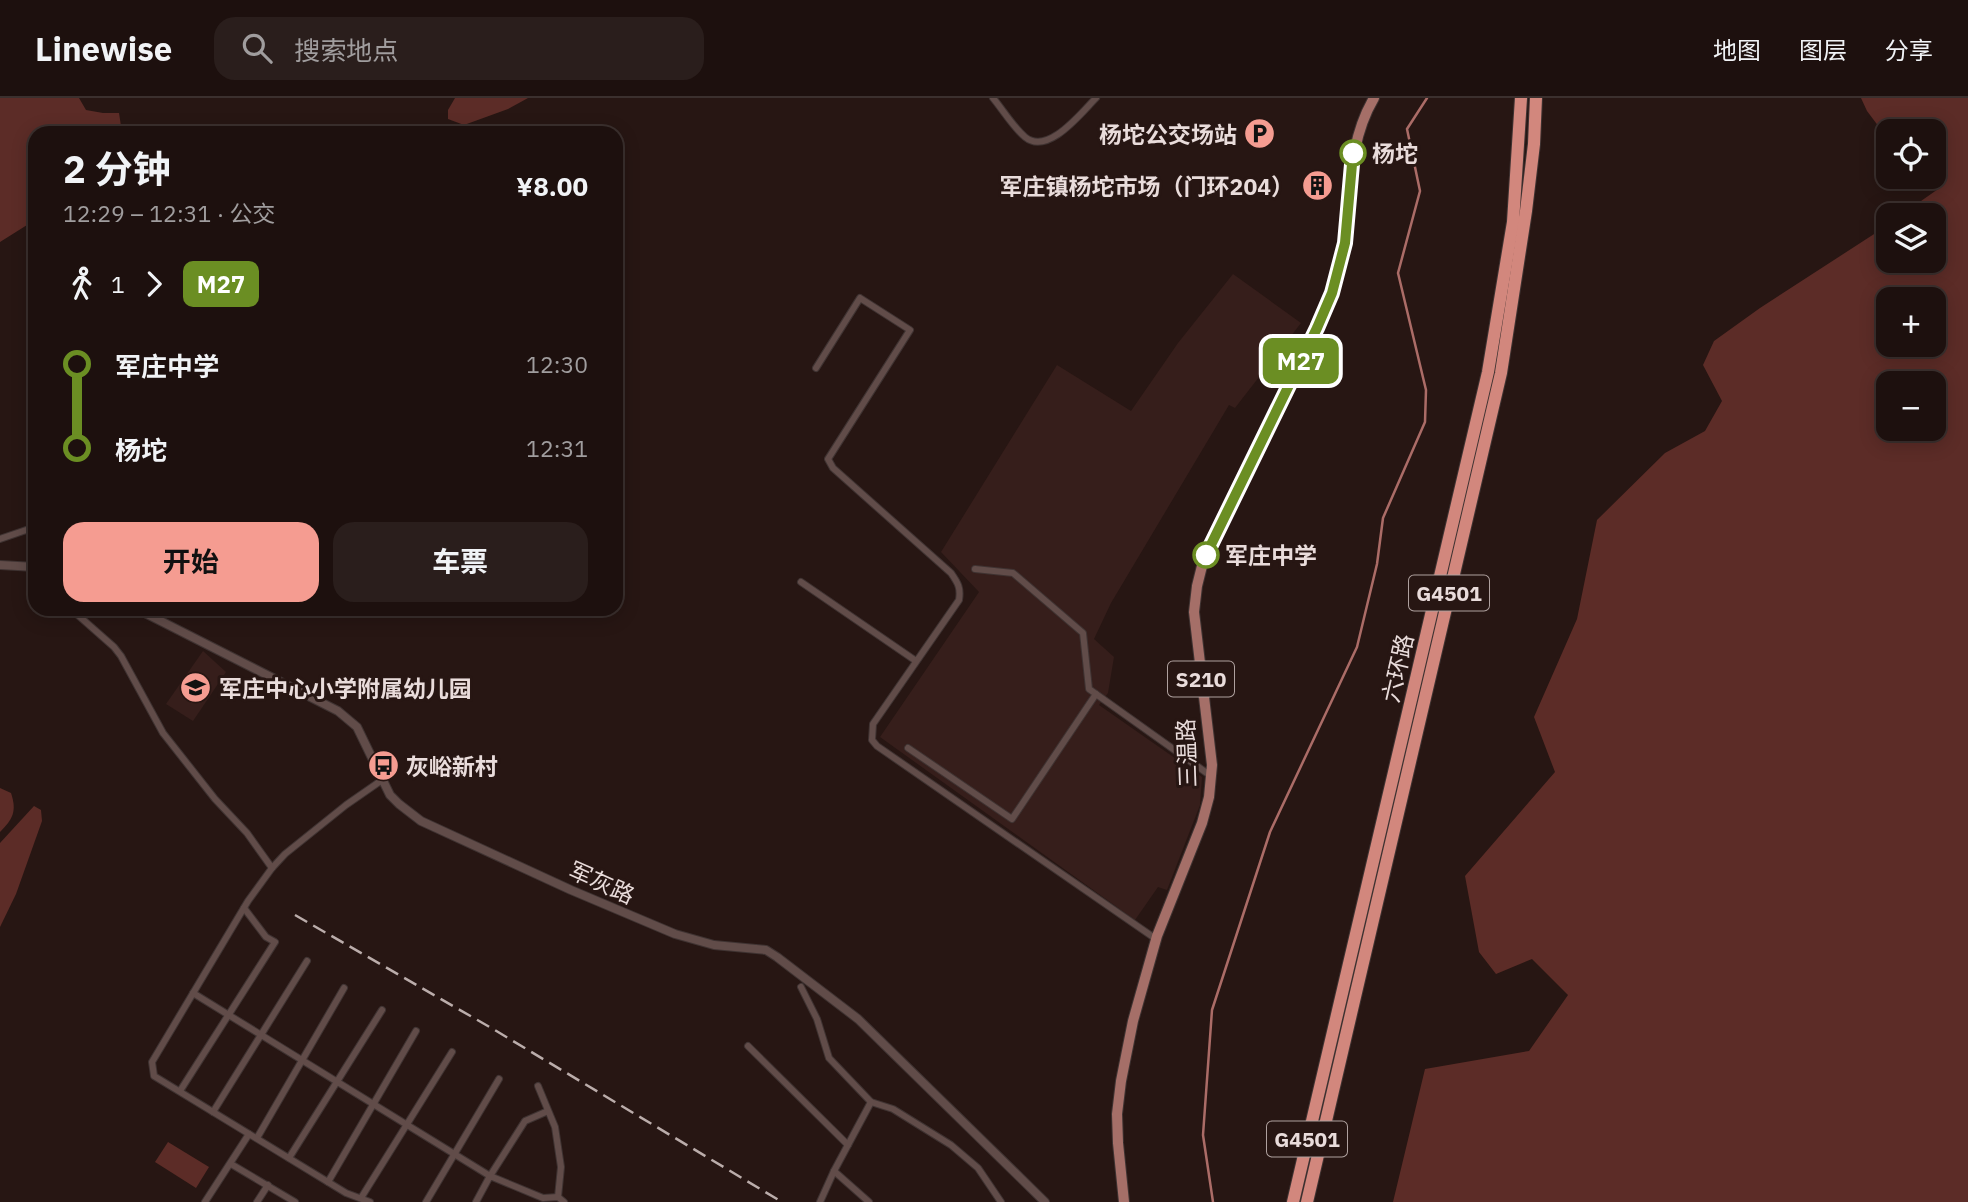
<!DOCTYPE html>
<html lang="zh">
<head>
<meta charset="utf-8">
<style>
	body { margin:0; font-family:"IBM Plex Sans","Noto Sans SC",sans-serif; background:#2a1e1c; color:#f1f3f6; height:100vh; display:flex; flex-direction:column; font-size:26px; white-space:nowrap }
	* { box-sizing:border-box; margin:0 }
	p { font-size:23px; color:#a09d9e }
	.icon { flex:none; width:38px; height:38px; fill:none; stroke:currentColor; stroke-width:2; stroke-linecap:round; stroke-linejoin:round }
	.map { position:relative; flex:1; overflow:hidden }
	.drawer { position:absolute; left:28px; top:28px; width:595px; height:490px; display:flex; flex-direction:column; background:#1d100e; border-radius:21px; box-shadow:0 4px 18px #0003,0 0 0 2px #3b302e }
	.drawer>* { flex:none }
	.badge { padding:0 14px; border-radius:10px; font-size:24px; line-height:46px }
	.buttons { position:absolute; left:1876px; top:21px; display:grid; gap:14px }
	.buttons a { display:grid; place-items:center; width:70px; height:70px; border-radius:14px; background:#1d100e; box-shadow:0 4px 18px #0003,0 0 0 2px #3b302e; font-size:35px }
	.map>.badge { position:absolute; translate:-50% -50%; box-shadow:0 0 0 4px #fff }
	.legs { display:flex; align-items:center; gap:10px; height:77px; padding:0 35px; font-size:23px }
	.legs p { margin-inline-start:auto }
	.headline { display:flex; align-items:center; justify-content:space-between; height:119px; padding:0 35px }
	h1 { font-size:38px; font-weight:700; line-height:52px }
	.primary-button { display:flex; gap:14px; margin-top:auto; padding:14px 35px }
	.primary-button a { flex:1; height:80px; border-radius:21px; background:#f59c91; color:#111; font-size:28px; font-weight:700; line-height:80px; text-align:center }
	.primary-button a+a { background:#2a1e1c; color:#f1f3f6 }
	ul { padding:0 35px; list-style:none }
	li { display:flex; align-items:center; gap:24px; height:84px; font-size:26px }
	li i { display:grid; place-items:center; width:10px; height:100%; margin:0 9px; background:currentColor }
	li i::after { content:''; width:18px; height:18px; margin:-9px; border:5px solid; border-radius:50%; background:#1d100e }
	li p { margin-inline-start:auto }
	li:first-child i { background:linear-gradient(#0000 50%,currentColor 0) }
	li:last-child i { background:linear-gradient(currentColor 50%,#0000 0) }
	header { display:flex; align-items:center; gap:42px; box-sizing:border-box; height:98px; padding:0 35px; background:#1d100e; border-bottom:2px solid #3b302e }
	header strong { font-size:33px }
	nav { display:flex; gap:38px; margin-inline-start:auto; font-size:24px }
	.search { width:490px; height:63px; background:#2a1e1c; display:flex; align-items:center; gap:18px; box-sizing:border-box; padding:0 24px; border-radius:21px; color:#a09d9e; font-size:26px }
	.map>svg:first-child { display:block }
	.built { fill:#361e1b }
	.green { fill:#5c2c27; fill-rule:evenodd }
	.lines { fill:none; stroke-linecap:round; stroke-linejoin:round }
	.stream { stroke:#ab6c67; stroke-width:2.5 }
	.minor-casing { stroke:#3f3332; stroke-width:8 }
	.tertiary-casing { stroke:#3f3332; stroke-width:10 }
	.primary-casing { stroke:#3f3332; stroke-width:12 }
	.motorway-casing { stroke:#3f3332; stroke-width:14 }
	.minor { stroke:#614c49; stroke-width:6 }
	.tertiary { stroke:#614c49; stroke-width:8 }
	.primary { stroke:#a56f68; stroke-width:10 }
	.motorway { stroke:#d2877d; stroke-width:12 }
	.rail { stroke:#bbadab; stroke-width:2.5; stroke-dasharray:14 7; stroke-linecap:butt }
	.line-1-casing { stroke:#fff; stroke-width:16 }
	.line-1 { stroke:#6b8e23; stroke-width:10 }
	.stop-1-dot { fill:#fff; stroke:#6b8e23; stroke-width:3.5 }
	.labels { text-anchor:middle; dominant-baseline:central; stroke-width:6; stroke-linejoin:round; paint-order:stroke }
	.shield { fill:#271613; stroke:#afa19f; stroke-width:2 }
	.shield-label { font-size:21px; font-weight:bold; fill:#e9dcdb }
	.poi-label { font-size:23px; font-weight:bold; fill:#e9dcdb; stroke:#271613; text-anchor:end }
	.stop-label { font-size:23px; font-weight:bold; fill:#e9dcdb; stroke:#271613; text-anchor:start }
	.street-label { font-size:23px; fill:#e9dcdb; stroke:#271613 }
</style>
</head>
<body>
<header>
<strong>Linewise</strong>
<div class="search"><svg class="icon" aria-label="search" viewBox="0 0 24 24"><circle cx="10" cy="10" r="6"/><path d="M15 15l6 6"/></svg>搜索地点</div>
<nav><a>地图</a><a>图层</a><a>分享</a></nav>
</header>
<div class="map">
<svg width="1968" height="1104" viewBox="0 0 1968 1104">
	<rect width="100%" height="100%" fill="#271613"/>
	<g class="built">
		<polygon points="1233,176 1301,225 1235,310 1229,307 1111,505 1094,541 1114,559 1108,595 1099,607 1202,679 1200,707 1167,792 1158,789 1135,822 880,639 979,494 941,454 1057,267 1131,313 1178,245"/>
		<polygon points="203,553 226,574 193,623 166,606"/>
	</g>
	<g class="green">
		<polygon points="0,0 79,0 86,12 103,15 119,15 121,28 119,35 35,35 35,122 0,144"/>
		<polygon points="455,0 528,0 508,11 464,27 448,21 448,12"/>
		<path d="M 1861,0 L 1968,0 L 1968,1104 L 1393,1104 L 1425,971 L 1529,953 L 1568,897 L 1532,861 L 1496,876 L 1479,854 L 1465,778 L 1555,674 L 1534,619 L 1577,521 L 1597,422 L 1665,355 L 1705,333 L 1722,303 L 1703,267 L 1714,243 L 1760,210 L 1888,127 L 1888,163 L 1934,163 L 1934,117 L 1901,117 L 1941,89 L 1926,79 L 1934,79 L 1934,33 L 1888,33 L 1888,53 L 1882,33 L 1867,13 ZM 1888,201 L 1934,201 L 1934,247 L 1888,247 ZM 1934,285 L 1934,331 L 1888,331 L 1888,285 Z"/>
		<path d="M 0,690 L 11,695 C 17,713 13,721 0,734 Z"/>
		<polygon points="34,708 41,712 42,723 16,796 0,829 0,745"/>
		<polygon points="168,1044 209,1069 196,1090 155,1064"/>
	</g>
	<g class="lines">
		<polyline class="stream" points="1213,1104 1203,1037 1212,912 1270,734 1357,549 1377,466 1383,420 1425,324 1426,292 1398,175 1420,93 1407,31 1427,0"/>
		<defs>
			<g id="minor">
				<path d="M 993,0 C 1003,12 1013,29 1025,39 C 1048,58 1081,15 1096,0"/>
				<path d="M 816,270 L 860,200 L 910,232 L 828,361 L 833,370 L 951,475 C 958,485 961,490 959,502 L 873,626 L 872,642 L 877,648 L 1156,841"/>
				<polyline points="0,441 35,429"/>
				<polyline points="975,471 1013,475 1083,535 1089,591 1211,678"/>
				<polyline points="801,484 916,563"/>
				<polyline points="71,511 114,549 121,558 163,635 215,701 247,735 272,770"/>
				<polyline points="908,650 1012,721 1096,596"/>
				<polyline points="801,889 817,921 829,960 871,1004 893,1011 951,1047 978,1070 1001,1104"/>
				<polyline points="193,895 490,1078 525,1023 548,1013"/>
				<polyline points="748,948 848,1047"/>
				<polyline points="538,988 555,1029 561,1069 558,1099"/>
				<polyline points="180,993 275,844 266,839 244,810"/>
				<polyline points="213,1014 307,863"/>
				<polyline points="257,1040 344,890"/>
				<polyline points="289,1060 382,912"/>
				<polyline points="231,1066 295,1104"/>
				<polyline points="834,1073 869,1104"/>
				<polyline points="328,1084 416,933"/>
				<polyline points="361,1100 452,954"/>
				<polyline points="205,1104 249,1036"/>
				<polyline points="257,1104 268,1087"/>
				<polyline points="370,1104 346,1095 154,978 152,964 248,803 272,770 285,756 346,707 382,682"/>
				<polyline points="426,1104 499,981"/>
				<polyline points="476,1104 490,1078 543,1100 558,1099 564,1104"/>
				<polyline points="820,1104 834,1073 871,1004"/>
			</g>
			<g id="tertiary">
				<polyline points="0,467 35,469"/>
				<polyline points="137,511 338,613 357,629 390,697 399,706 421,723 571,792 675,836 714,847 766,852 777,859 858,921 1045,1104"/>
			</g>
			<path id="primary" d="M 1124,1104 L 1118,1045 L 1117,1016 L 1121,983 L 1133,923 L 1157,838 L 1202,725 L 1209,699 L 1212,667 L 1194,514 L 1197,488 L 1204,460 L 1317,230 C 1330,201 1341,173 1345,142 C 1351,93 1348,44 1374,0"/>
			<g id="motorway">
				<polyline points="1293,1104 1488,274 1513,124 1521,0"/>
				<polyline points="1307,1104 1501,275 1526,113 1534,46 1536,0"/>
			</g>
		</defs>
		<use href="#minor" class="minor-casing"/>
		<use href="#tertiary" class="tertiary-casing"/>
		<use href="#primary" class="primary-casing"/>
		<use href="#motorway" class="motorway-casing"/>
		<use href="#minor" class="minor"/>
		<use href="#tertiary" class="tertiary"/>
		<use href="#primary" class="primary"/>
		<use href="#motorway" class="motorway"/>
		<polyline class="rail" points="295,817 493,931 782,1104"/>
	</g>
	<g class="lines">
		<defs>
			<polyline id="line-1" points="1206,457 1317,230 1332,195 1345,145 1353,55"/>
		</defs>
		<use href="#line-1" class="line-1-casing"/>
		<use href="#line-1" class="line-1"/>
	</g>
	<defs>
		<symbol id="parking-disc" viewBox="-11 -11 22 22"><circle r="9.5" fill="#f59c91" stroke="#271613"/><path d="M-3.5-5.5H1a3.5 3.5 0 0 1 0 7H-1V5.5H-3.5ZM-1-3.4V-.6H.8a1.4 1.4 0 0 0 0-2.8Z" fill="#111"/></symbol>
		<symbol id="building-disc" viewBox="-11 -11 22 22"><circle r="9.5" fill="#f59c91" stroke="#271613"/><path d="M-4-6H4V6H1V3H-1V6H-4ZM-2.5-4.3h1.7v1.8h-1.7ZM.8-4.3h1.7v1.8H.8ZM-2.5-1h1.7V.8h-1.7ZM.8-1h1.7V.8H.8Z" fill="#111"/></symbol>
		<symbol id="school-disc" viewBox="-11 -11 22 22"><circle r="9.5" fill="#f59c91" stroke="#271613"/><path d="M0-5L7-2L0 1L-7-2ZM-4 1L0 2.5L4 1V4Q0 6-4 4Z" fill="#111"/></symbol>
		<symbol id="bus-disc" viewBox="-11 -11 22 22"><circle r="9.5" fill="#f59c91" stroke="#271613"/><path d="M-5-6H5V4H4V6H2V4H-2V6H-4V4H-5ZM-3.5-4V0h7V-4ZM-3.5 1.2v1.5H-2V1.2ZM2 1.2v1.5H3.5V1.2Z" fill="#111"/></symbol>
	</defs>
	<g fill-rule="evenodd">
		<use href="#parking-disc" x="1242" y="18" width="35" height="35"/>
		<use href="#building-disc" x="1300" y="70" width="35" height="35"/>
		<use href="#school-disc" x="178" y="572" width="35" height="35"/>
		<use href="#bus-disc" x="366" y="650" width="35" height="35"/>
	</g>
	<g class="stop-1-dot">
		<circle cx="1353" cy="55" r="12"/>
		<circle cx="1206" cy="457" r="12"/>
	</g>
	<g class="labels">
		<g class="shield">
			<rect x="1409" y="477.5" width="80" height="35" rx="5"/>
			<rect x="1168" y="563.5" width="66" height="35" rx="5"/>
			<rect x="1267" y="1023.5" width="80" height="35" rx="5"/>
		</g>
		<g class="shield-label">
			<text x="1449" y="495">G4501</text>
			<text x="1201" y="581">S210</text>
			<text x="1307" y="1041">G4501</text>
		</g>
		<g class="poi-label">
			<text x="1237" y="36">杨坨公交场站</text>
			<text x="1294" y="88">军庄镇杨坨市场（门环204）</text>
			<text x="219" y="590" text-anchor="start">军庄中心小学附属幼儿园</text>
			<text x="406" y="668" text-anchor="start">灰峪新村</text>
		</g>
		<g class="stop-label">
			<text x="1372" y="55">杨坨</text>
			<text x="1225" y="457">军庄中学</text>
		</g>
		<g class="street-label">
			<text transform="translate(1397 570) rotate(-77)">六环路</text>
			<text transform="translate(1186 655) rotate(-92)">三温路</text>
			<text transform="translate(602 784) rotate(24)">军灰路</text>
		</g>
	</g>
</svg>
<div class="buttons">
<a><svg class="icon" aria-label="locate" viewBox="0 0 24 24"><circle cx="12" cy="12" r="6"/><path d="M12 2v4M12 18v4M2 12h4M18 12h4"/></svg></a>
<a><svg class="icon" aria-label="layers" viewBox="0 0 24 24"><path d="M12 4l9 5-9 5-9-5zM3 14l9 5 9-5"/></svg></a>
<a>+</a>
<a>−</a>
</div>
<b class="badge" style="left:1301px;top:263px;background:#6b8e23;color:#fff">M27</b>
<section class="drawer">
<div class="headline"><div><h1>2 分钟</h1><p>12:29 – 12:31 · 公交</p></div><b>¥8.00</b></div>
<div class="legs"><svg class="icon" aria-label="walk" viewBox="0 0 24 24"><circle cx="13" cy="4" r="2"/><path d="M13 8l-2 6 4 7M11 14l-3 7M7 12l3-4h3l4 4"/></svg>1<svg class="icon" aria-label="forward" viewBox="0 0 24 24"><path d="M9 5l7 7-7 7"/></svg><b class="badge" style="background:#6b8e23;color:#fff">M27</b></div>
<ul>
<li><i style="color:#6b8e23"></i><b>军庄中学</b><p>12:30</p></li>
<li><i style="color:#6b8e23"></i><b>杨坨</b><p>12:31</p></li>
</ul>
<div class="primary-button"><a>开始</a><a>车票</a></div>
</section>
</div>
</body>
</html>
